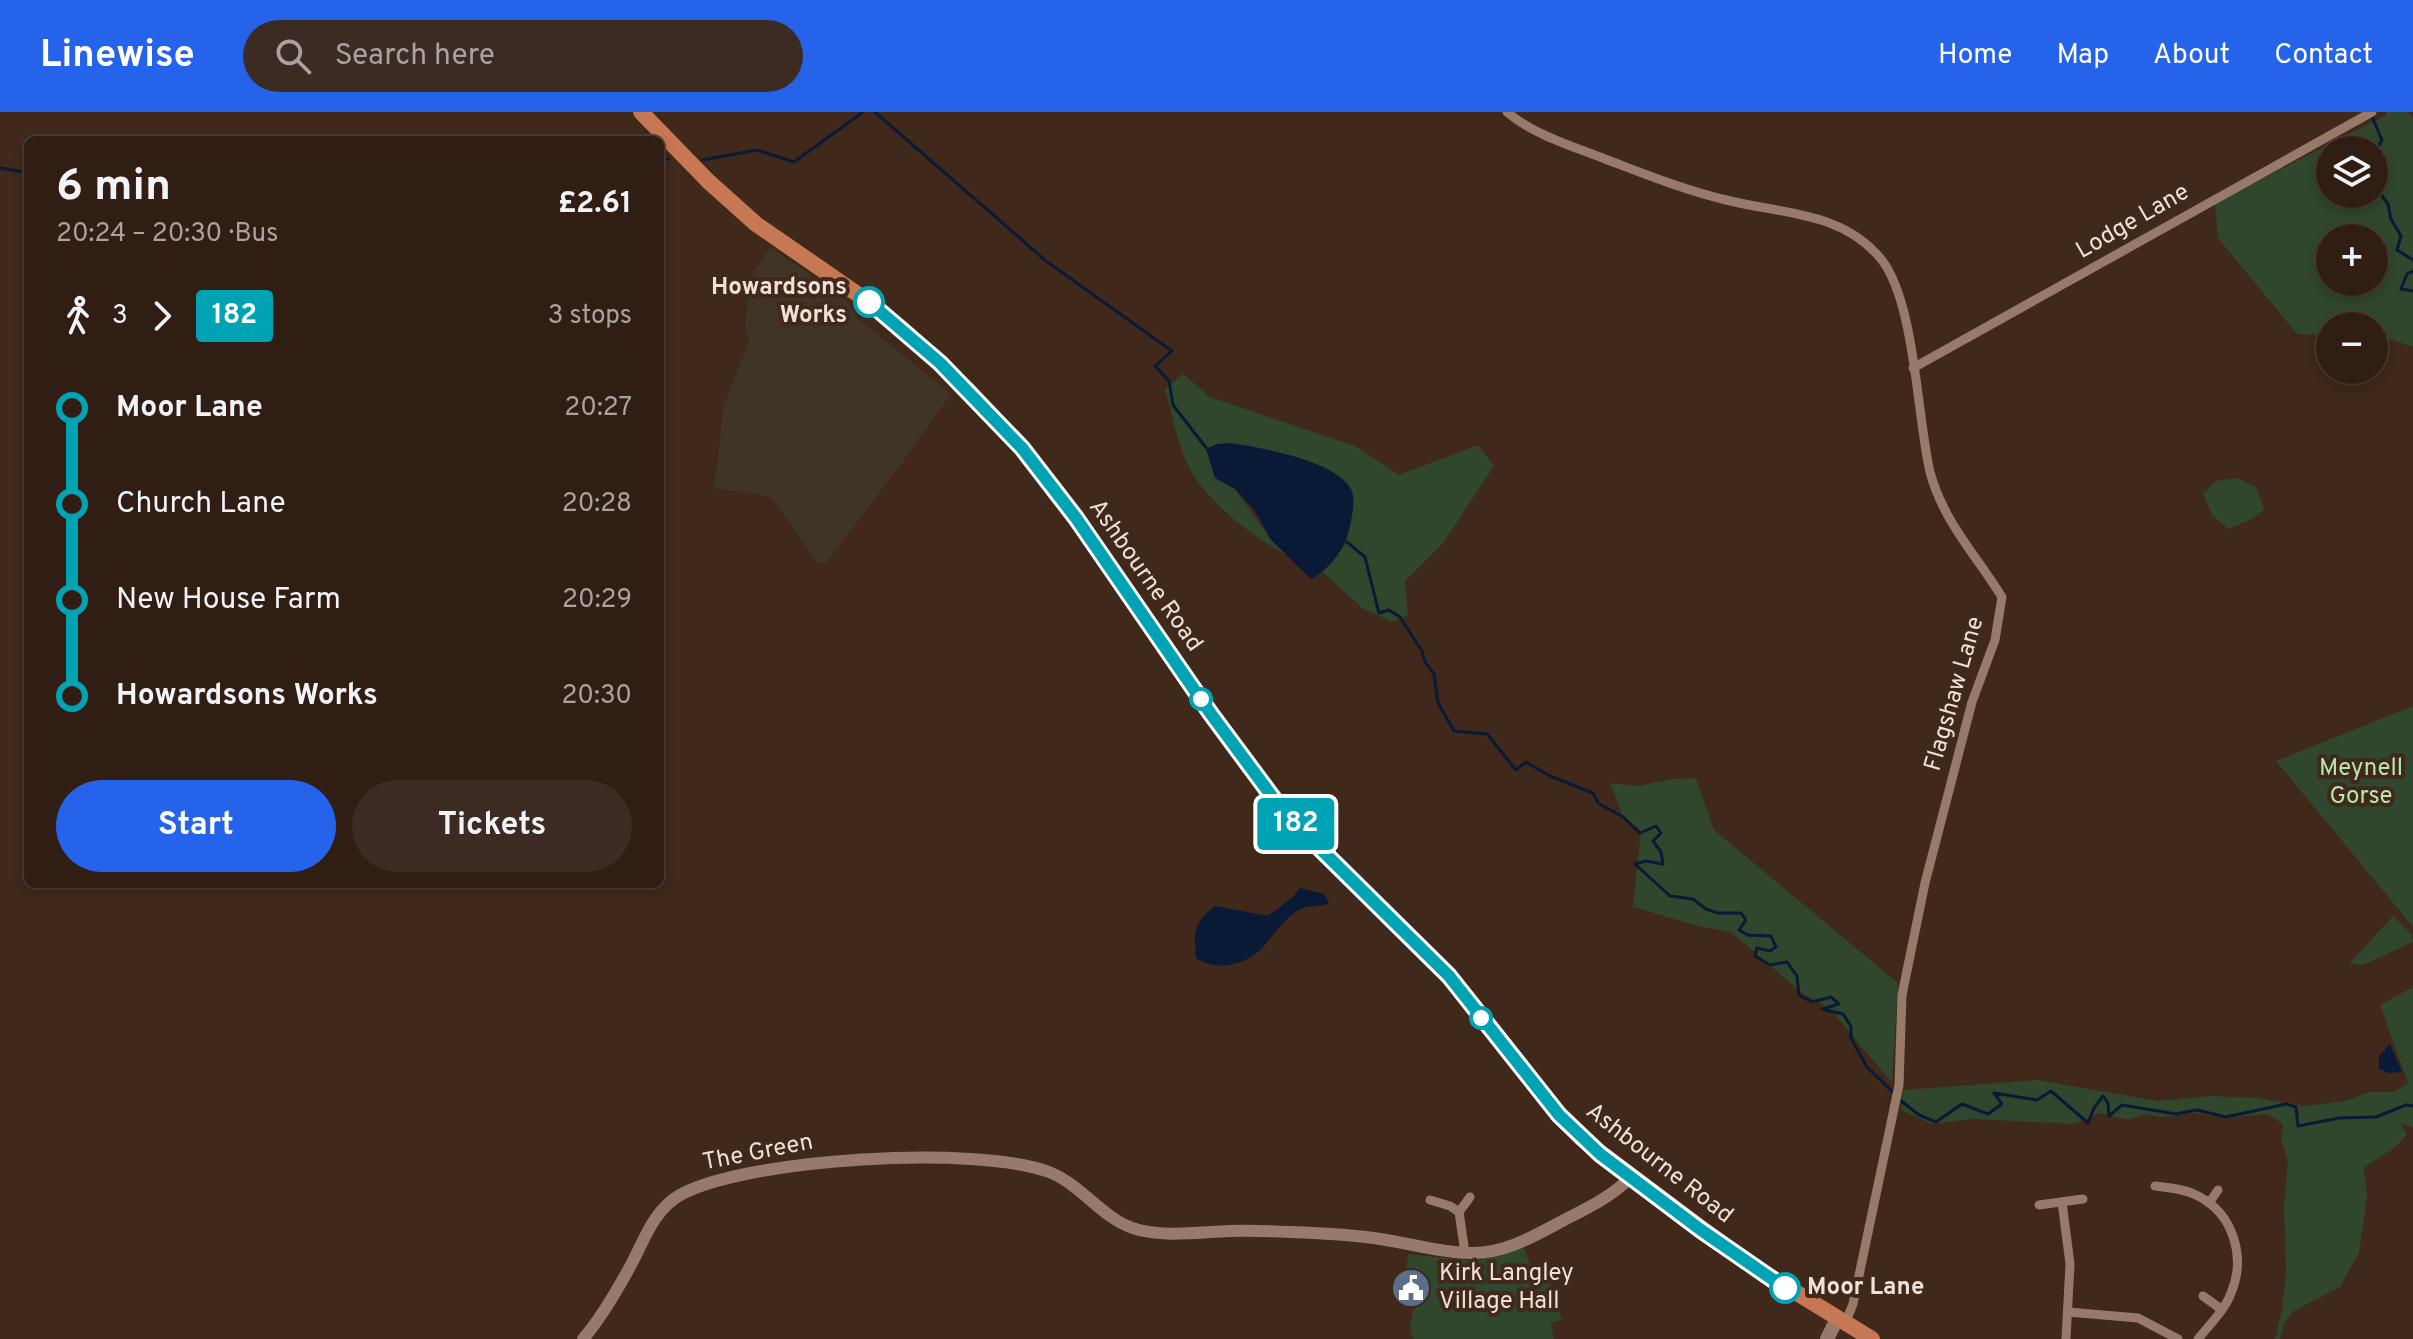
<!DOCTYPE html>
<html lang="en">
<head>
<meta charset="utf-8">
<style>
	body { margin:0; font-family:Overpass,sans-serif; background:#3c2b22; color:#f1f3f6; height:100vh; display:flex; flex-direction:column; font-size:30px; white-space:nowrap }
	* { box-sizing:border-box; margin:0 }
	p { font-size:26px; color:#a8a2a0 }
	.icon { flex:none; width:44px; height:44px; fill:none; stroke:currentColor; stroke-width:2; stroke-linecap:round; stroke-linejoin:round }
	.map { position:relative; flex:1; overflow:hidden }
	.sheet { position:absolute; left:24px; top:24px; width:640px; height:752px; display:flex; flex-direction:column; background:#301e14; border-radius:12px; box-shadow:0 4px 12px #0003,0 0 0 2px #4b3c34 }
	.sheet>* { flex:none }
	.badge { padding:0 16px; border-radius:6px; font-size:28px; line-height:52px }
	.fabs { position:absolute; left:2316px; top:24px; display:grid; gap:16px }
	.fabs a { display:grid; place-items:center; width:72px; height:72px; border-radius:50%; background:#301e14; box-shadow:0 4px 12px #0003,0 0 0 2px #4b3c34; font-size:40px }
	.map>.badge { position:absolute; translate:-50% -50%; box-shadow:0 0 0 4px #fff }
	.legs { display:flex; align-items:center; gap:12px; height:88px; padding:0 32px; font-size:26px }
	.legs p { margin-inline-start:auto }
	.overview { display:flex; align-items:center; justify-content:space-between; height:136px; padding:0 32px }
	h1 { font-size:44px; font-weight:700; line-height:60px }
	.cta { display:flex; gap:16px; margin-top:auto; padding:16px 32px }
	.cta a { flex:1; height:92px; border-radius:48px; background:#2563eb; color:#fff; font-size:32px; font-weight:700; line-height:92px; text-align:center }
	.cta a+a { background:#3c2b22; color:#f1f3f6 }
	ul { padding:0 32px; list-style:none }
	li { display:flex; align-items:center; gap:28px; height:96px; font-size:30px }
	li i { display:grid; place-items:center; width:12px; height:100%; margin:0 10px; background:currentColor }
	li i::after { content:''; width:20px; height:20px; margin:-10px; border:6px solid; border-radius:50%; background:#301e14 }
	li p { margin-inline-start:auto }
	li:first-child i { background:linear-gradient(#0000 50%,currentColor 0) }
	li:last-child i { background:linear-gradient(currentColor 50%,#0000 0) }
	header { display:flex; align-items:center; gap:48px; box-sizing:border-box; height:112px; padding:0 40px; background:#2563eb; color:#fff }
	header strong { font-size:38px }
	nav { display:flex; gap:44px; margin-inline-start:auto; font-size:28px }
	.search { width:560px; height:72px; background:#3c2b22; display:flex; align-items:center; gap:20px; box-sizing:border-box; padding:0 28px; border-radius:44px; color:#a8a2a0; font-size:30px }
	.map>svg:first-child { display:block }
	.industrial { fill:#403425 }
	.green { fill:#30462d; fill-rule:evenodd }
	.water { fill:#091a36 }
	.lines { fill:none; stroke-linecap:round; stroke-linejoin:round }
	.stream { stroke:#091a36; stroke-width:3 }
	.minor { stroke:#977a6a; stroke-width:9 }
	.tertiary { stroke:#977a6a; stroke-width:12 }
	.secondary { stroke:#977a6a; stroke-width:14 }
	.trunk { stroke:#c67754; stroke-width:16 }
	.line-1-casing { stroke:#fff; stroke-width:18 }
	.line-1 { stroke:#00a3b4; stroke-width:12 }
	.stop-1-dot { fill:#fff; stroke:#00a3b4; stroke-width:4 }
	.labels { text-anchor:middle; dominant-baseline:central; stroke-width:8; stroke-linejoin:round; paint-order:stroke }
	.street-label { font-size:24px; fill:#f0e0d7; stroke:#40281a }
	.stop-label { font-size:24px; font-weight:bold; fill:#f0e0d7; stroke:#40281a; text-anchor:end }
	.park-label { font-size:24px; fill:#b7e6af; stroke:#40281a }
	.poi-label { font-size:24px; fill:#f0e0d7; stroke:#40281a; text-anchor:start }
</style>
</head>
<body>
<header>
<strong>Linewise</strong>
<div class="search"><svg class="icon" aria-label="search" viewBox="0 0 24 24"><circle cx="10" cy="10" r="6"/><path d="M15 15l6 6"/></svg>Search here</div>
<nav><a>Home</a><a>Map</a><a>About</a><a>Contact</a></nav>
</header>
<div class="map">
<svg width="2413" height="1227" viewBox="0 0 2413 1227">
	<rect width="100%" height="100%" fill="#40281a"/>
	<polygon class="industrial" points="770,135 847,188 856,205 951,282 905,347 827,450 817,451 778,394 768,384 714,376 724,293 749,229 745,216 751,165"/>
	<g class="green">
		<path d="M 2386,0 L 2407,0 L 2413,6 L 2413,235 L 2390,227 L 2374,229 L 2374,214 L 2330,214 L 2330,224 L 2297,222 L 2218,126 L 2215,91 L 2386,3 ZM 2330,38 L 2374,38 L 2374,82 L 2330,82 ZM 2330,126 L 2374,126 L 2374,170 L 2330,170 Z"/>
		<path d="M 1183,262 L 1210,285 L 1355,334 L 1399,363 L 1478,333 L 1494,354 L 1444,430 L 1405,469 L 1408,503 L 1392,510 L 1362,496 L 1323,460 L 1347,430 L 1215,366 L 1235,377 L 1271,428 L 1291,445 C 1254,427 1203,388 1186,349 C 1176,327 1172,300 1165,277 Z"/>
		<polygon points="2237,366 2256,375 2264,397 2253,407 2228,417 2212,403 2203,382 2216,369"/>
		<polygon points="2413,594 2413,815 2276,649"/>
		<polygon points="1696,666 1714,718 1898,871 1892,971 1829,896 1802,881 1731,820 1698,814 1633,795 1641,719 1622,702 1610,671 1638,674 1673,667"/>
		<polygon points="2393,804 2411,822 2413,830 2363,853 2349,852"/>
		<path d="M 2413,875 L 2413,1016 L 2400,1011 L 2407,1022 C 2397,1038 2379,1044 2364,1056 L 2367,1084 L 2359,1141 L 2340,1175 L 2294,1199 L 2285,1210 L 2280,1227 L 2275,1227 L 2282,1197 L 2286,1160 L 2284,1094 L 2288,1050 L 2281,1027 L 2283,1012 L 2267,1002 L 2225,1006 L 2196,1001 L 2161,1005 L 2145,1002 L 2128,1008 L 2099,1001 L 2075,1012 L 1972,1007 L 1932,1012 L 1901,998 L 1903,978 L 2037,968 L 2158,989 L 2210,984 L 2258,986 L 2304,994 L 2345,989 L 2370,980 L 2394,980 L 2408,971 L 2380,893 Z"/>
		<polygon points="1524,1136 1530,1153 1543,1150 1562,1208 1551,1211 1554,1227 1413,1227 1410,1215 1419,1161 1406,1159 1408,1142 1475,1149"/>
	</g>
	<g class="water">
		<path d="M 1231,331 C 1262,336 1335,348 1351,377 C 1356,388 1352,403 1350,414 C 1346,436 1331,456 1311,467 L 1271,428 L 1255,399 L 1235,377 L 1215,366 L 1206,337 L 1217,332 Z"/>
		<path d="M 1300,776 L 1324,782 L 1329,791 C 1319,796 1309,792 1299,798 C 1282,808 1273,825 1260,838 C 1243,854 1215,859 1196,846 C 1194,820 1193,811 1215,794 L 1268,804 L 1294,784 Z"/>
		<polygon points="2390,932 2402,960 2389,961 2379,957 2379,944"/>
	</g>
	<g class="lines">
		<g class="stream">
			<polyline points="875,0 1046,149 1172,239 1155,254 1169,269 1173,293 1207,337"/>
			<polyline points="2371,2 2382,28 2374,41"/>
			<polyline points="703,48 757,38 794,50 863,0"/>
			<polyline points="660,49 668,47"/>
			<polyline points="0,56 28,61"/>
			<polyline points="2374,73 2388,92 2391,107 2401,124 2397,138 2413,148"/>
			<polyline points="2413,159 2407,162 2401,177 2413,179"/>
			<polyline points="1347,430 1365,445 1379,501 1389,498 1400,505 1422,539 1425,550 1434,562 1438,591 1454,619 1487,622 1516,658 1526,650 1550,664 1593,681 1598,691 1623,705 1640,721 1656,714 1661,721 1653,729 1661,740 1663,752 1646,749 1635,752 1670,784 1693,787 1706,797 1718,801 1741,801 1746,808 1739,818 1748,823 1771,824 1776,835 1770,839 1757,836 1755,844 1770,853 1787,850 1797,864 1799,883 1812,890 1831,885 1839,892 1822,897 1843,902 1851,914 1851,926 1867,955 1895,982"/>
			<polyline points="1900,988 1919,1003 1936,1010 1962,992 1988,1002 2002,992 1994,981 2037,988 2051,979 2088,1011 2094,996 2103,984 2108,991 2109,1004 2122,993 2176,1002 2197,998 2226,1005 2286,992 2296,995 2298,1014 2339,1006 2376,1005 2406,993 2413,994"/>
		</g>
		<g class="minor">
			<path d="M 1507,0 C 1534,23 1572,34 1605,47 C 1645,62 1684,78 1726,88 C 1781,102 1842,99 1881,147 C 1915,189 1917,305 1930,360 C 1943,409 1976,443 2002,485 L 1995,528 L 1972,590 L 1925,771 L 1902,883 L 1899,973 L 1853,1192 L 1845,1212"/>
			<polyline points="1913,256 2372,0"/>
			<path d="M 2155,1074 C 2170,1076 2185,1077 2198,1084 C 2234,1102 2246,1146 2231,1181 C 2225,1198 2209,1213 2198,1227"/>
			<polyline points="1430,1088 1450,1094 1459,1100 1465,1141"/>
			<polyline points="2062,1090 2070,1152 2066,1227"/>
			<polyline points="2209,1091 2218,1078"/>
			<polyline points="2039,1093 2083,1087"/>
			<polyline points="1459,1100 1470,1085"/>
			<polyline points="2203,1184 2221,1197"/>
			<polyline points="2068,1200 2138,1206 2178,1227"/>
		</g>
		<path class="tertiary" d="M 583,1227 C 602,1205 618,1177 632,1151 C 645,1126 654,1098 680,1083 C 747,1046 977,1033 1049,1060 C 1083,1073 1103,1109 1139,1118 C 1168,1125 1200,1120 1230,1119 C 1250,1118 1270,1119 1290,1120 C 1320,1121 1350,1122 1380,1127 C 1409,1131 1440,1141 1470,1141 C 1505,1142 1536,1123 1566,1107 C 1590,1095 1612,1084 1631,1065"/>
		<polyline class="secondary" points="1827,1227 1837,1207"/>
		<polyline class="trunk" points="641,0 708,69 756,112 866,188 901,216 967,277 1022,336 1057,380 1211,602 1285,702 1449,864 1559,1003 1581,1026 1745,1149 1872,1227"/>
	</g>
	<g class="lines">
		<defs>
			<polyline id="line-1" points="869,190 940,251 1022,336 1076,406 1211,602 1285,702 1449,864 1559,1003 1600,1042 1701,1118 1785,1176"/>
		</defs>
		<use href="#line-1" class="line-1-casing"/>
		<use href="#line-1" class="line-1"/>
	</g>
	<defs>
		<symbol id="civic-disc" viewBox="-11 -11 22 22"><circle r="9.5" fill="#5c6f8a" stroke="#40281a"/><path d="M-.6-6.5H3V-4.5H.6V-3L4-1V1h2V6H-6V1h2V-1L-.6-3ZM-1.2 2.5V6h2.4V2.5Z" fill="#fff"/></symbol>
	</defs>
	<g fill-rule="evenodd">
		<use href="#civic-disc" x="1389" y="1154" width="44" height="44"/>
	</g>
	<g class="stop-1-dot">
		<circle cx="869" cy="190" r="14"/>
		<circle cx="1201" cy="587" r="10"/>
		<circle cx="1481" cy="906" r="10"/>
		<circle cx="1785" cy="1176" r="14"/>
	</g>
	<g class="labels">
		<g class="street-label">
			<text transform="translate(2133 110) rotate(-30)">Lodge Lane</text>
			<text transform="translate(1145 464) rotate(55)">Ashbourne Road</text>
			<text transform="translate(1955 582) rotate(-74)">Flagshaw Lane</text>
			<text transform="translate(758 1041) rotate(-11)">The Green</text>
			<text transform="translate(1659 1052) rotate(38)">Ashbourne Road</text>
		</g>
		<g class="stop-label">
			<text x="847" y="176">Howardsons<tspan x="847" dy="28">Works</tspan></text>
			<text x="1807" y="1176" text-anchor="start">Moor Lane</text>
		</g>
		<g class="park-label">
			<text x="2361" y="657">Meynell<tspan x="2361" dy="28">Gorse</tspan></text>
		</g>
		<g class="poi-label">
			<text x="1439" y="1162">Kirk Langley<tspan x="1439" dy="28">Village Hall</tspan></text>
		</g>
	</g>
</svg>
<div class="fabs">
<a><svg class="icon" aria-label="layers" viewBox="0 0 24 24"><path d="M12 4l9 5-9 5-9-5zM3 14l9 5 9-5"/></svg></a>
<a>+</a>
<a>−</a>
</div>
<b class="badge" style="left:1296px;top:712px;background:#00a3b4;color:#fff">182</b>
<section class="sheet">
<div class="overview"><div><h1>6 min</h1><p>20:24 – 20:30 · Bus</p></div><b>£2.61</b></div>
<div class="legs"><svg class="icon" aria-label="walk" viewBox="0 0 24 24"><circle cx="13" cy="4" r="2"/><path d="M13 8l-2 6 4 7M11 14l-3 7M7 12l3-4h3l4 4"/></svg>3<svg class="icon" aria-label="forward" viewBox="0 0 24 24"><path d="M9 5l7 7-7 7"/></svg><b class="badge" style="background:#00a3b4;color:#fff">182</b><p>3 stops</p></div>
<ul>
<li><i style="color:#00a3b4"></i><b>Moor Lane</b><p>20:27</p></li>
<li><i style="color:#00a3b4"></i><span>Church Lane</span><p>20:28</p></li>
<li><i style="color:#00a3b4"></i><span>New House Farm</span><p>20:29</p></li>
<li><i style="color:#00a3b4"></i><b>Howardsons Works</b><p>20:30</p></li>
</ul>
<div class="cta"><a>Start</a><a>Tickets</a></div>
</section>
</div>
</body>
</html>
